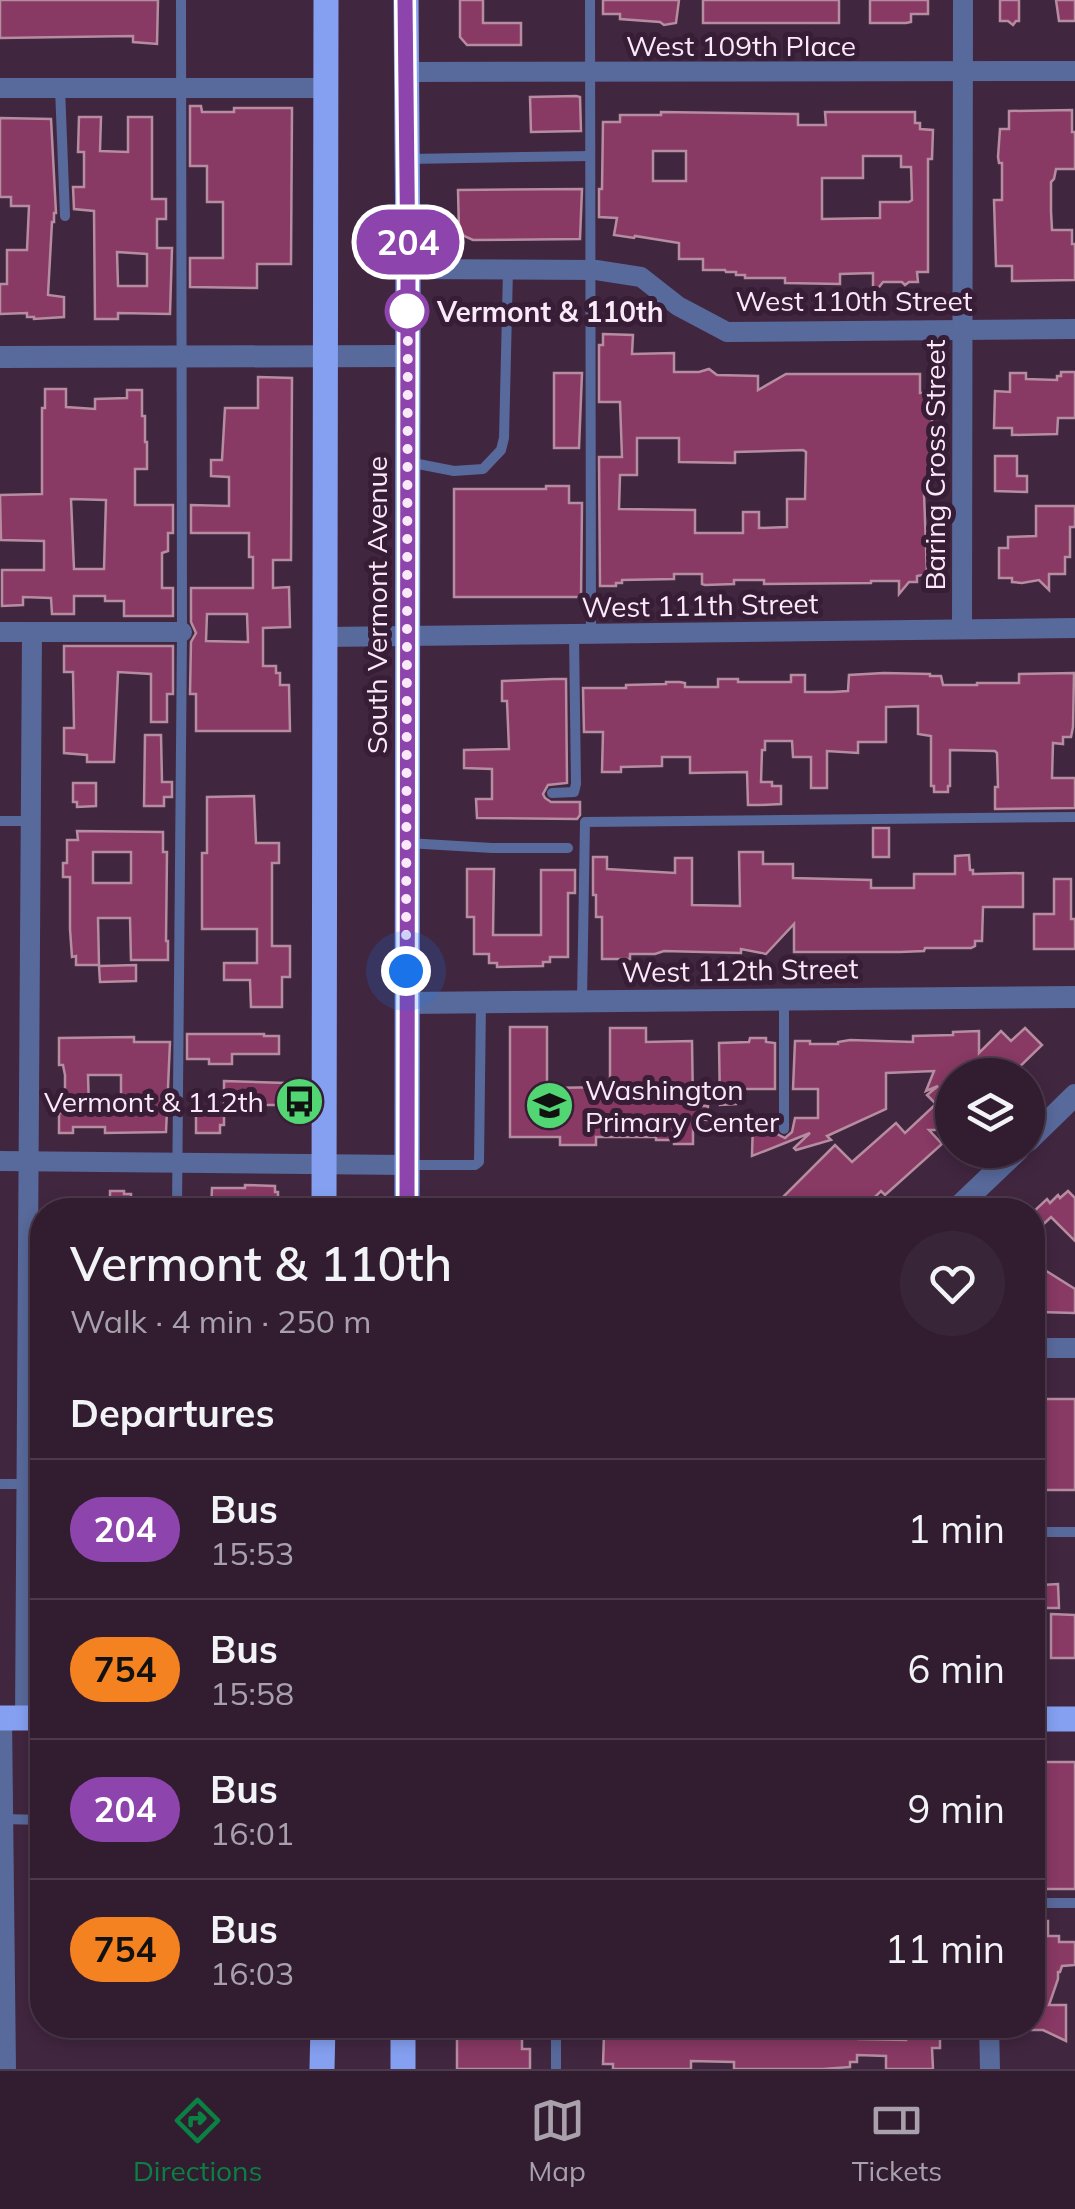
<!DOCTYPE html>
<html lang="en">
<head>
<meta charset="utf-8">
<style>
	body { margin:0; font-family:Mulish,sans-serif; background:#392538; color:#f1f3f6; height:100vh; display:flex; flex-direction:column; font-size:38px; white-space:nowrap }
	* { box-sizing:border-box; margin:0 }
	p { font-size:32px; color:#a8a1ab }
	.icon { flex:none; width:55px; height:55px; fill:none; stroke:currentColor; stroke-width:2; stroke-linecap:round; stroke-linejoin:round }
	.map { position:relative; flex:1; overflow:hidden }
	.panel { position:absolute; left:30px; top:1198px; width:1015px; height:840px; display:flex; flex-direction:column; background:#311c30; border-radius:40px; box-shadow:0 5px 15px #0003,0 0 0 2px #4c3a4c }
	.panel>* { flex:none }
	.badge { padding:0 20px; border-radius:32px; font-size:35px; line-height:65px }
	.controls { position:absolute; left:935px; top:1058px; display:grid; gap:20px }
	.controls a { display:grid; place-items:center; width:110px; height:110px; border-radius:50%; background:#311c30; box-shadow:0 5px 15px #0003,0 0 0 2px #4c3a4c; font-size:50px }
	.you { position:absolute; width:50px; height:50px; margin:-25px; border:8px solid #fff; border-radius:50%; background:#1a73e8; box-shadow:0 0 0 15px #1a73e833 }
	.map>.badge { position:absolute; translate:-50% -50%; box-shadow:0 0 0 5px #fff }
	h2 { padding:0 40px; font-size:38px; line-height:90px }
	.round { display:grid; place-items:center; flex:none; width:105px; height:105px; border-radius:52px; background:#392538 }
	.head { display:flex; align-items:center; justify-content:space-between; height:170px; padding:0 40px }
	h1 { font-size:48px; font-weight:600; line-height:75px }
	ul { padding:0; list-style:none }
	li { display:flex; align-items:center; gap:30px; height:140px; padding:0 40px; border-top:2px solid #4c3a4c }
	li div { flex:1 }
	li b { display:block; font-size:38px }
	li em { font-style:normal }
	li .badge { min-width:110px; font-weight:700; text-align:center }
	.dock { display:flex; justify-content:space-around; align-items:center; height:140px; border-top:2px solid #4c3a4c; background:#311c30; font-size:28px; color:#a8a1ab }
	.dock a { display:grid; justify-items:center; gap:5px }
	.dock .selected { color:#0b8043 }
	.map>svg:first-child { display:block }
	.building { fill:#883964; stroke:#b68ca0; stroke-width:2.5; fill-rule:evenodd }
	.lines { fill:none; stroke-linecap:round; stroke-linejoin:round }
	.service { stroke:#58699b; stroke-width:10 }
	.minor { stroke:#58699b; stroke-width:20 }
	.tertiary { stroke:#58699b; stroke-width:22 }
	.primary { stroke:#85a0f1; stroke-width:25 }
	.line-casing { stroke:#fff; stroke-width:22 }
	.line { stroke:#8e44ad; stroke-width:15 }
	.walk { stroke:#fae9f9; stroke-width:10; stroke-dasharray:0 18 }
	.stop-dot { fill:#fff; stroke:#8e44ad; stroke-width:5 }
	.labels { text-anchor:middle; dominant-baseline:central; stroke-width:10; stroke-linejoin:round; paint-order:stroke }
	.street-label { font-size:28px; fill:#fae9f9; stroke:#371d35 }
	.stop-label { font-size:28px; font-weight:bold; fill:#fae9f9; stroke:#371d35; text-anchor:start }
	.poi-label { font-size:28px; fill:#fae9f9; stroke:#371d35; text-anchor:start }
</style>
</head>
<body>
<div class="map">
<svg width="1075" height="2069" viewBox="0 0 1075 2069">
	<rect width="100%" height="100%" fill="#412640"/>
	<g class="building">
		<polygon points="0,0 158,0 157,44 133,42 133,36 0,38"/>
		<polygon points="460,0 483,0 483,23 521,23 521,45 467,45 460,37"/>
		<polygon points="603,0 679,0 676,23 664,25 660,22 620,19 620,14 603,14"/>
		<rect x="703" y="0" width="136" height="23"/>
		<polygon points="870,0 928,0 928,14 911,14 911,22 906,23 870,23"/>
		<polygon points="1000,0 1019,0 1019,21 1016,21 1013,25 1008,21 1000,21"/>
		<polygon points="1056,0 1075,0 1075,21 1059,21"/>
		<polygon points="576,96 580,97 581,131 531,132 530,97"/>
		<polygon points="190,106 201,106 202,112 234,112 234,108 292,108 291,264 257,264 257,288 190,287 190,258 223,258 223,202 207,202 207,166 190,166"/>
		<polygon points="1072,110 1072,132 1075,132 1075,169 1056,169 1054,179 1051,182 1051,211 1052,230 1072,230 1072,244 1075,244 1075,280 1012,281 1012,266 996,266 994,200 1002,200 1002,163 999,163 998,157 1000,129 1009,129 1009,111"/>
		<path d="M 661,112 L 798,114 L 798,125 L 826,125 L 825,112 L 915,112 L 915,123 L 920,123 L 920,129 L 933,130 L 932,159 L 928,159 L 928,272 L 917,272 L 918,282 L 909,282 L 905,285 L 902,282 L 883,282 L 873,295 L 873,273 L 840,274 L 840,284 L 785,283 L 785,278 L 745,278 L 745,275 L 736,275 L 736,272 L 726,272 L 725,270 L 703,270 L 703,259 L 679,259 L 679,243 L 635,236 L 634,238 L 614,235 L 617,218 L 599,217 L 599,189 L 602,189 L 603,122 L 620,122 L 620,115 L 661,115 ZM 653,151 L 686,151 L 686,181 L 653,181 ZM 863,156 L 901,156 L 901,167 L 911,167 L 912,200 L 909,202 L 880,202 L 880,218 L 822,219 L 822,178 L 863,178 Z"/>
		<path d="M 79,117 L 101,117 L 100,151 L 128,152 L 128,117 L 152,117 L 152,199 L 166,199 L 166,219 L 157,219 L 157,248 L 172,248 L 170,314 L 118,313 L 118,319 L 95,319 L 94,211 L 74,209 L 73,187 L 84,187 L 84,152 L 78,152 ZM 117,252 L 147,254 L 147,286 L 118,286 Z"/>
		<polygon points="0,118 51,119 56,213 54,213 54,222 52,222 48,295 64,297 64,317 34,319 34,317 27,317 27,313 0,314 0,284 7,284 7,250 27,250 29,206 11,206 11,197 0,197"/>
		<polygon points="582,189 580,239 473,240 464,236 459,231 458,190"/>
		<path d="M 603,334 L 633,335 L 632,354 L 674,353 L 674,372 L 699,372 L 709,369 L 717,375 L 758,376 L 758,390 L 786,374 L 920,374 L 920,393 L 932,393 L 932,473 L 930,493 L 924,493 L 927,574 L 917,576 L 917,582 L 909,582 L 899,594 L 899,581 L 871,581 L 871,583 L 764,584 L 764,580 L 734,580 L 734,584 L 705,585 L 702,584 L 702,574 L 674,574 L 674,579 L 622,580 L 622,583 L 616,583 L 616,586 L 600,586 L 599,457 L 622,457 L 620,402 L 599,402 L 599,345 L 603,345 ZM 637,438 L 679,438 L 679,462 L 735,463 L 735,452 L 803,450 L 806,452 L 805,499 L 787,499 L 787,527 L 759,528 L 759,512 L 743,512 L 743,533 L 695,533 L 695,510 L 619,509 L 620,475 L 637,475 Z"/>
		<polygon points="1061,372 1075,372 1075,418 1058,418 1057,434 1012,435 1012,428 994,428 995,391 1010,392 1010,373 1026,373 1026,379 1057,380 1057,376 1061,376"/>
		<polygon points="554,373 582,373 579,448 554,448"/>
		<path d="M 258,377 L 292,378 L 291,560 L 273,560 L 273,588 L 289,587 L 290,627 L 263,628 L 263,666 L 276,666 L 276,673 L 280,673 L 280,685 L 289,685 L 290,731 L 196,731 L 196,694 L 190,694 L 191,642 L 196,633 L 191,622 L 191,588 L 253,588 L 253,557 L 249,557 L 249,533 L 191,533 L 191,505 L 229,506 L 229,477 L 211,476 L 211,460 L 222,460 L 225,408 L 258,408 ZM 207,614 L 247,614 L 248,642 L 206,641 Z"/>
		<path d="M 45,389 L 66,389 L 66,407 L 95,409 L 95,399 L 127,398 L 127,390 L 142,390 L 142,416 L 145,416 L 145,442 L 147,442 L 147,469 L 135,469 L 135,505 L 173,505 L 173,533 L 168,533 L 168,551 L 162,553 L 162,588 L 173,588 L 173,616 L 124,616 L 124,601 L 105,601 L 105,596 L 74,596 L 74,614 L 52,614 L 51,598 L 23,597 L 23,605 L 2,606 L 2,570 L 44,570 L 44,541 L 1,540 L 0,495 L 42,494 L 42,408 L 45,408 ZM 71,499 L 106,500 L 104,569 L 74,569 Z"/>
		<polygon points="995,456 1017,456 1017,476 1027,476 1027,492 995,491"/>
		<polygon points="546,486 569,486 569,503 582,503 581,597 454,597 454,489 546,489"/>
		<polygon points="1036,506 1075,506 1075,527 1070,527 1070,557 1065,557 1065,574 1049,574 1049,590 1039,580 1022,583 1012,582 1012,578 999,578 999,548 1008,548 1008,537 1036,536"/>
		<polygon points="64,646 173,646 173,694 167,694 167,722 151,722 151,674 118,672 114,762 87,762 87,755 64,753 64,728 74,728 73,672 64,672"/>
		<polygon points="884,673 930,674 930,676 941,676 943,685 977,685 977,683 1019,683 1019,674 1074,673 1073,727 1071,737 1063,737 1063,744 1053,743 1052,778 1075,778 1075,808 995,809 995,787 998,787 997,753 995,751 950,750 950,786 948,786 948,792 934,792 934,786 931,786 931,736 918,734 918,706 886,707 886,742 858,742 858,753 827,751 827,788 811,788 811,757 793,757 792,741 765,741 765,750 762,750 761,782 772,782 772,786 781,786 781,804 760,805 748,805 747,772 690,773 690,757 662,757 662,766 621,767 621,772 602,772 603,732 584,732 583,688 626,688 626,685 666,684 666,682 680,682 685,683 685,687 718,687 718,679 738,679 738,682 791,682 791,675 805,675 805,692 832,692 848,691 849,675"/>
		<polygon points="553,679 566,679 567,783 548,785 543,794 545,798 551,802 580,802 580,815 577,819 477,818 476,799 492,799 492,769 464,768 464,750 509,749 507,701 502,701 502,681"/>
		<polygon points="145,735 161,735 162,782 172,782 172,797 164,797 164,806 144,806"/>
		<polygon points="73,783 96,783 96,806 77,807 77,802 73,802"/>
		<polygon points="254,796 256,843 279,843 279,863 272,863 272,946 290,946 290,977 282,977 282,1007 251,1007 250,980 224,980 224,963 257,963 257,929 202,929 202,853 207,853 207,797"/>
		<rect x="873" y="828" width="16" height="29"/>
		<path d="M 77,831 L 163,832 L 163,852 L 167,852 L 166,941 L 168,941 L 168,960 L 131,960 L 130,918 L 98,918 L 99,965 L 76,965 L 76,956 L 72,957 L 70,929 L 70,877 L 63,877 L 63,863 L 67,863 L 67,840 L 78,840 ZM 93,852 L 131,852 L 131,883 L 93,883 Z"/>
		<polygon points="739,852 763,852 763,864 793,864 793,878 871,880 871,888 914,888 914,874 955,874 955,856 969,855 970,870 973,870 973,874 1023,873 1023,907 983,907 982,941 975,941 975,946 971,948 925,948 924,951 900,952 794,952 794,924 766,954 741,949 741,953 664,951 655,954 630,954 630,959 602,959 602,917 596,917 596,895 593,895 593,857 607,857 607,869 675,873 675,858 692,858 692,905 740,906"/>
		<polygon points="467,869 494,869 493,935 541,935 541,870 575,870 575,893 568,893 568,957 550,957 550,962 543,962 543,966 497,967 497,963 489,963 489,954 474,954 474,917 467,917"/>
		<polygon points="1054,879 1071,879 1071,919 1075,919 1075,949 1034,949 1034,914 1054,914"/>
		<polygon points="136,965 136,981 100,982 99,966"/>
		<polygon points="510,1027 547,1027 547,1088 610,1087 610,1028 646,1028 646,1042 692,1041 693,1105 708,1106 707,1120 693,1119 693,1144 674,1144 674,1140 656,1140 656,1137 596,1137 596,1145 560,1145 560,1137 510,1137"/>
		<polygon points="1025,1028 1042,1045 1011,1075 952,1075 952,1130 929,1130 942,1144 885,1195 881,1191 869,1203 868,1201 864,1204 862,1202 854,1210 770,1210 835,1145 852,1162 896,1123 905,1133 936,1104 927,1095 938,1086 926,1091 934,1071 886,1073 886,1109 827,1136 831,1140 796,1150 794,1148 810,1133 752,1156 753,1121 775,1123 777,1134 785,1138 792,1132 795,1118 818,1118 818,1089 793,1089 795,1041 810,1041 810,1044 838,1044 838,1042 850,1040 913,1042 913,1036 953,1035 953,1032 979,1031 979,1053 1001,1031 1011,1041"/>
		<polygon points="187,1034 264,1034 264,1036 279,1036 279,1054 232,1054 232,1064 209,1064 209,1059 187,1059"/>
		<path d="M 134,1037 L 134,1042 L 170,1042 L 166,1132 L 105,1133 L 105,1127 L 73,1127 L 73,1133 L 59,1133 L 59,1113 L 62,1113 L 62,1106 L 65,1106 L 65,1075 L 63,1065 L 59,1065 L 59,1038 ZM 88,1075 L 121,1075 L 121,1109 L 89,1109 Z"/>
		<polygon points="750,1038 766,1038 766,1042 775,1043 775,1089 736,1089 736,1104 720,1105 719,1043 749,1042"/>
		<polygon points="224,1081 286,1083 286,1105 244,1105 244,1109 239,1109 239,1111 224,1111"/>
		<polygon points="196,1109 224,1109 224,1125 220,1125 220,1133 196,1133"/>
		<polygon points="245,1185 275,1186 275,1192 278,1192 278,1210 211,1210 212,1188 245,1188"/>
		<polygon points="110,1191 124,1191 124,1194 131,1194 131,1210 110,1210"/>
		<polygon points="1068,1191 1075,1198 1075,1241 1051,1217 1032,1235 1032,1213 1047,1199 1050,1203 1058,1195 1060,1198"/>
		<polygon points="1032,1262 1075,1289 1075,1313 1039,1312 1032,1309"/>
		<polygon points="1043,1399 1075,1399 1075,1490 1032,1490 1032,1457 1043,1457"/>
		<polygon points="1058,1584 1059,1608 1042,1608 1042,1585"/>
		<polygon points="1051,1614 1075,1615 1075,1658 1051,1658"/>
		<rect x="1032" y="1762" width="43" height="127"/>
		<polygon points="1032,1921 1048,1921 1048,1936 1059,1936 1059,1942 1075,1942 1075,1965 1062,1966 1060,1972 1058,1972 1058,1979 1049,2005 1066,2005 1066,2041 1043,2030 1032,2030"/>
		<polygon points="457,2025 522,2025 522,2049 530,2049 530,2069 457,2069"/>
		<polygon points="906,2025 940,2026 940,2048 932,2048 933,2069 886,2069 886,2056 857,2055 857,2062 850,2062 850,2067 823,2069 734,2069 734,2062 691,2061 691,2069 613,2069 613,2064 603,2064 604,2035 611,2035 615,2032 770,2032 770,2029 785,2028 785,2031 794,2033 856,2032 858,2039 906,2040"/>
	</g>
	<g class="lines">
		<g class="service">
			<polyline points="590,0 591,634"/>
			<polyline points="60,88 65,216"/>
			<polyline points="408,159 590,156"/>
			<polyline points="408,462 454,471 483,469 501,450 504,438 508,270"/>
			<polyline points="552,793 574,792 576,784 574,635"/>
			<polyline points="0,821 30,821"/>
			<polyline points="407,843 492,848 568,848"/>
			<polyline points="582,1000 585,822 1075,817"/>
			<polyline points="784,1000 784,1129"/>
			<polyline points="408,1165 475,1165 479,1162 481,1002"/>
			<polyline points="177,1210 182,632 181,0"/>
			<polyline points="0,1484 26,1484"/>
			<polyline points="1032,1532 1075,1532"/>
			<polyline points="26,1577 42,1577"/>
			<polyline points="26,1594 42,1592"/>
			<polyline points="4,1819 42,1820"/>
			<polyline points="1032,1903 1075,1903"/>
			<polyline points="556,2069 556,2025"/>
		</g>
		<g class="minor">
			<polyline points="406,72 1075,71"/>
			<polyline points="0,88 326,88"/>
			<polyline points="408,269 596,270 641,277 678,306 727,332 1075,329"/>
			<polyline points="962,629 963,0"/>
			<polyline points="0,632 182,632"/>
			<polyline points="325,637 1075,628"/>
			<polyline points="0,1161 407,1165"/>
			<polyline points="1032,1348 1075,1348"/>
			<polyline points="2,1718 6,2069"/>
			<polyline points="25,1718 32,633"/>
			<polyline points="989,2025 990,2069"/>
		</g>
		<g class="tertiary">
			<polyline points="0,357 407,356"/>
			<polyline points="406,1003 1075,997"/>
			<polyline points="1028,1141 1075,1095"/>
			<polyline points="955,1210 1018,1150"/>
		</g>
		<g class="primary">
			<polyline points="406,0 408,269 407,1210"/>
			<polyline points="324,1210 326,0"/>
			<polyline points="0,1718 42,1718"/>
			<polyline points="1032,1719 1075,1719"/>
			<polyline points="322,2069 323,2025"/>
			<polyline points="403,2069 403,2025"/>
		</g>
	</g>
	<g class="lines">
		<defs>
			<polyline id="line" points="405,0 408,270 407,1210"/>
		</defs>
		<use href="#line" class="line-casing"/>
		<use href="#line" class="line"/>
		<polyline class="walk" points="406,971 408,298 407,311"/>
	</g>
	<defs>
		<symbol id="bus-disc" viewBox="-11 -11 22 22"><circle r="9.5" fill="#52d673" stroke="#371d35"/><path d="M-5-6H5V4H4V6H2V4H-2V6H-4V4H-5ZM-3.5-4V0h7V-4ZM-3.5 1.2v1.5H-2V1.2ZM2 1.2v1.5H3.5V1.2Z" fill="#111"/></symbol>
		<symbol id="school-disc" viewBox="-11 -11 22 22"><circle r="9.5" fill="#52d673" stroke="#371d35"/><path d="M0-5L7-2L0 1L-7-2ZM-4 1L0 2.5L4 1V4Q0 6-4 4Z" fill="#111"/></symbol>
	</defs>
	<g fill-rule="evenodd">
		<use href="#bus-disc" x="272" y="1074" width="55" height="55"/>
		<use href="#school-disc" x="522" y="1078" width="55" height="55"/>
	</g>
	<circle class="stop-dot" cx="407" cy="311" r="20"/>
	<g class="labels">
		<g class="street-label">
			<text x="741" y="45">West 109th Place</text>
			<text x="854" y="300">West 110th Street</text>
			<text transform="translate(934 465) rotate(-90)">Baring Cross Street</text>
			<text transform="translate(376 605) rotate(-90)">South Vermont Avenue</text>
			<text transform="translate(700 605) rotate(-1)">West 111th Street</text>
			<text transform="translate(740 970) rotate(-1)">West 112th Street</text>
		</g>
		<g class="stop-label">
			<text x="437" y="311">Vermont &amp; 110th</text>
		</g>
		<g class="poi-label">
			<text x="585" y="1089">Washington<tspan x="585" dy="32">Primary Center</tspan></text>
			<text x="264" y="1101" text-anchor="end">Vermont &amp; 112th</text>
		</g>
	</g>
</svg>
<div class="controls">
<a><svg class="icon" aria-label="layers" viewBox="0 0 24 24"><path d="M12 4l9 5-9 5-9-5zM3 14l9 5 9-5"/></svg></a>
</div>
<div class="you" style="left:406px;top:971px"></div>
<b class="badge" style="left:408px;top:242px;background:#8e44ad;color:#fff">204</b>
<section class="panel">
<div class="head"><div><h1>Vermont &amp; 110th</h1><p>Walk · 4 min · 250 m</p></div><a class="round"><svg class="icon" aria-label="heart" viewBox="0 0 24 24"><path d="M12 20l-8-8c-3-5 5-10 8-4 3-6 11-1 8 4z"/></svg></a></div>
<h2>Departures</h2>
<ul>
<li><span class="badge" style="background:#8e44ad;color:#fff">204</span><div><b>Bus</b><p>15:53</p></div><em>1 min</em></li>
<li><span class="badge" style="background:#f58220;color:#111">754</span><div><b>Bus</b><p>15:58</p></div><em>6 min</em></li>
<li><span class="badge" style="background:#8e44ad;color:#fff">204</span><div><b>Bus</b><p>16:01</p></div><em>9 min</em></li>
<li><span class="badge" style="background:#f58220;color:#111">754</span><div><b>Bus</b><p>16:03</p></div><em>11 min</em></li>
</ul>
</section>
</div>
<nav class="dock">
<a class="selected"><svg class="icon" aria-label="directions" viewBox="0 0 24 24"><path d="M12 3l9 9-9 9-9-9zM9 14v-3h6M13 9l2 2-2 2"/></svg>Directions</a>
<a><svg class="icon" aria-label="map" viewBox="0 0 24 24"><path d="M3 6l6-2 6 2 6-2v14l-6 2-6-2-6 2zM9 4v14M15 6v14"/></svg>Map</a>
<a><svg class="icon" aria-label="tickets" viewBox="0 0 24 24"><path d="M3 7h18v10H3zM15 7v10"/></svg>Tickets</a>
</nav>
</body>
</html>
